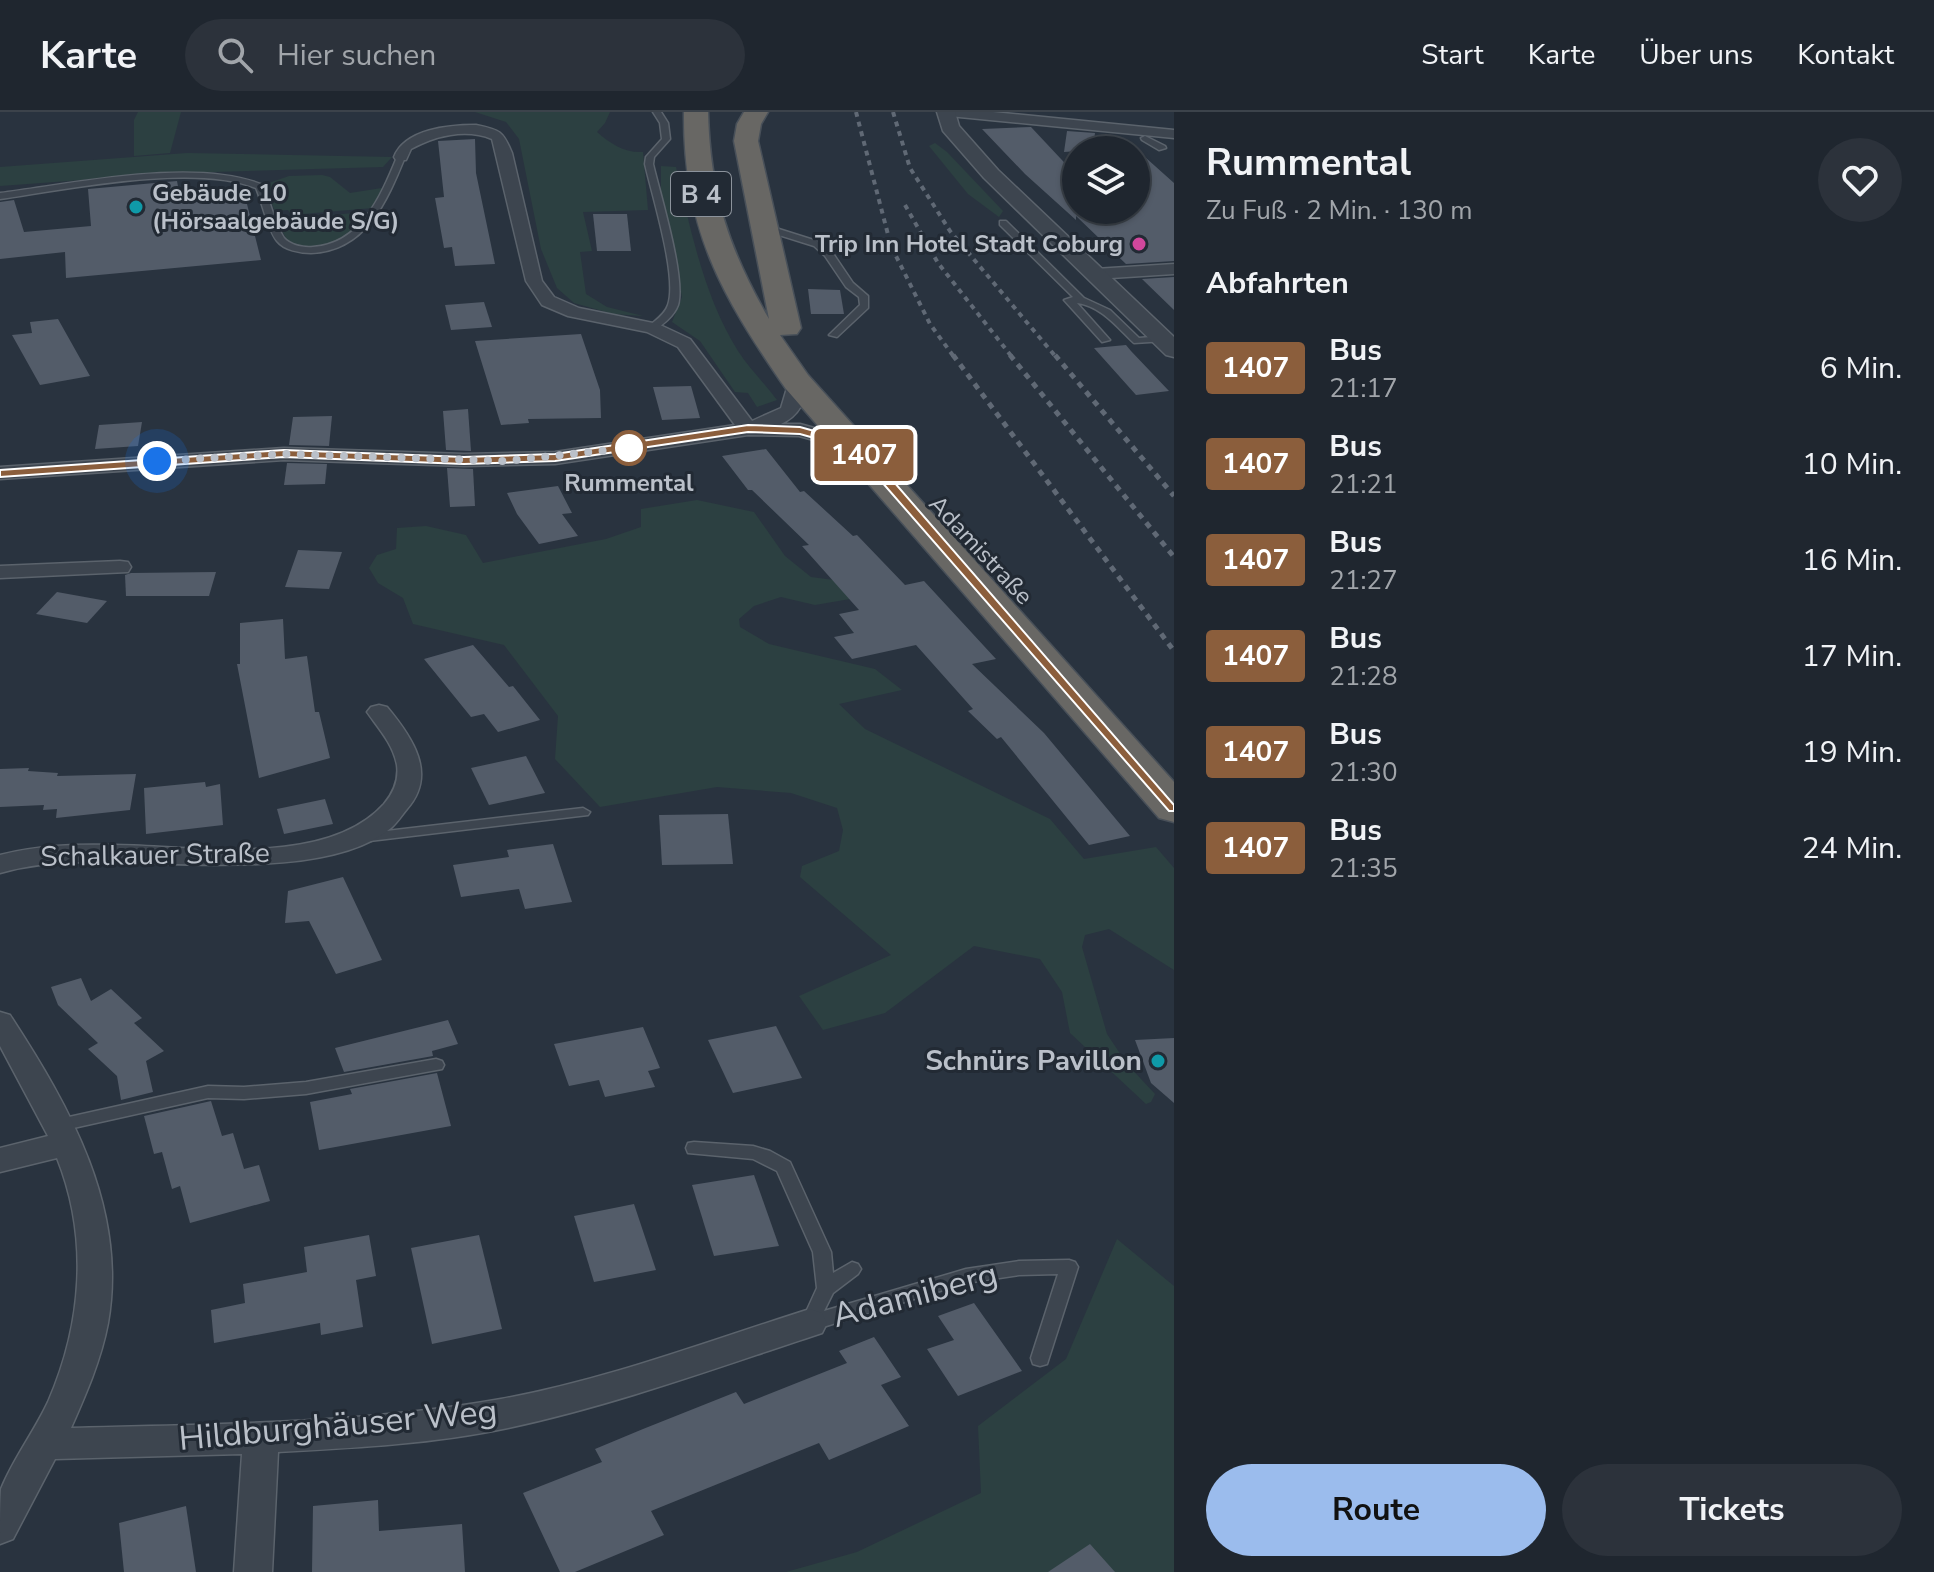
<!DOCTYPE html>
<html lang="de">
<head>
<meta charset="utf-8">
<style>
	body { margin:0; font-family:"Nunito Sans",sans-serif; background:#2c323b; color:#f1f3f6; height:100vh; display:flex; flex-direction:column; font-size:30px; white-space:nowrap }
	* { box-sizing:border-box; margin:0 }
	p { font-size:26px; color:#a1a5aa }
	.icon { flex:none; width:44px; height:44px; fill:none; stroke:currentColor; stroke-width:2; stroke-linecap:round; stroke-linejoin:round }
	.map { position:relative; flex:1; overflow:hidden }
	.sheet { display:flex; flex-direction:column; background:#1f262f; width:760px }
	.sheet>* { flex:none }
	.badge { padding:0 16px; border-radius:6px; font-size:28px; line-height:52px }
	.tools { position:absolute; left:1062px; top:24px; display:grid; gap:16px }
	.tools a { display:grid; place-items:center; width:88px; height:88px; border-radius:50%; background:#1f262f; box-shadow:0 2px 6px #0004,0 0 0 2px #3c434b; font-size:40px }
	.you { position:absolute; width:40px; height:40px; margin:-20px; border:6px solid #fff; border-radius:50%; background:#1a73e8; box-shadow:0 0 0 12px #1a73e833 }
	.map>.badge { position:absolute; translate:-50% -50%; box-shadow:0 0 0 4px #fff }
	h2 { padding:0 32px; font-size:30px; line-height:72px }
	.round { display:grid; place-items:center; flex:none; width:84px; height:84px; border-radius:42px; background:#2c323b }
	.overview { display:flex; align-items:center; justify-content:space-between; height:136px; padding:0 32px }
	h1 { font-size:38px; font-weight:700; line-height:60px }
	.primary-button { display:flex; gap:16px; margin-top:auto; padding:16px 32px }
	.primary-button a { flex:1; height:92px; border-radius:48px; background:#9bbced; color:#111; font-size:32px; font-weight:700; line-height:92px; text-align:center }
	.primary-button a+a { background:#2c323b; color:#f1f3f6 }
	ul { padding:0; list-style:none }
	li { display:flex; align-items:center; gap:24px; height:96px; padding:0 32px }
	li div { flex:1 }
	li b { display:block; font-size:30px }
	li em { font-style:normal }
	li .badge { min-width:88px; font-weight:700; text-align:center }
	header { display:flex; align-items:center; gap:48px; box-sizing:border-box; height:112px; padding:0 40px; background:#1f262f; border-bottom:2px solid #3c434b }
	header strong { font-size:38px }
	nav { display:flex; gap:44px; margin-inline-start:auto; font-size:28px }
	.search { width:560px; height:72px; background:#2c323b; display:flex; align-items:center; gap:20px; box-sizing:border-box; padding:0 28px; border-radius:44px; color:#a1a5aa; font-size:30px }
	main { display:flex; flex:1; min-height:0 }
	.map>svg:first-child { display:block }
	.green { fill:#2c4041 }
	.building { fill:#535c69 }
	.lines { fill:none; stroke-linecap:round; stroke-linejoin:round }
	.service-casing { stroke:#5b636c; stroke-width:3 }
	.minor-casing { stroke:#5b636c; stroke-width:3 }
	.tertiary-casing { stroke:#5b636c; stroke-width:3 }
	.trunk-casing { stroke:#485059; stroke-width:3 }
	.service { fill:#3d454f; fill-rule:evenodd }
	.minor { fill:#3d454f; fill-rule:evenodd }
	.tertiary { fill:#3d454f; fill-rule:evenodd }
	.trunk { fill:#686764; fill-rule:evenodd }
	.rail-far1 { stroke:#606975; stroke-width:4; stroke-dasharray:5 5; stroke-linecap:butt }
	.rail { stroke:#606975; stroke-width:5; stroke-dasharray:6 6; stroke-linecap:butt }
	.line { fill:#8b5e3c; stroke:#fff; stroke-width:2 }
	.walk { stroke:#bac0c9; stroke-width:8; stroke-dasharray:0 14.4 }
	.culture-dot { fill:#0f9aa8; stroke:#222a34; stroke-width:3 }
	.hotel-dot { fill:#d1479c; stroke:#222a34; stroke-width:3 }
	.stop-dot { fill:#fff; stroke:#8b5e3c; stroke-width:4 }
	.labels { text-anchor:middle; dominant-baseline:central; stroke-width:6; stroke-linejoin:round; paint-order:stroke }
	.far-poi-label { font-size:24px; font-weight:bold; fill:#bac0c9; stroke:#222a34; text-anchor:start }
	.far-stop-label { font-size:24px; font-weight:bold; fill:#bac0c9; stroke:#222a34 }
	.far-street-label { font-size:24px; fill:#bac0c9; stroke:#222a34 }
	.shield { fill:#222a34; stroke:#8c939c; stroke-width:2 }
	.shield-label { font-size:26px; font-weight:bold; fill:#bac0c9 }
	.street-label { font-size:28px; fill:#bac0c9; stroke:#222a34 }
	.poi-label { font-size:28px; font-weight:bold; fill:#bac0c9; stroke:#222a34; text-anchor:end }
	.near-street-label { font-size:34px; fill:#bac0c9; stroke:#222a34 }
</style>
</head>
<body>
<header>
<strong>Karte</strong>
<div class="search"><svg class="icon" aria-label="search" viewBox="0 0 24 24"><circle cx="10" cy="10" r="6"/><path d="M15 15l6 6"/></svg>Hier suchen</div>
<nav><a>Start</a><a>Karte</a><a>Über uns</a><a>Kontakt</a></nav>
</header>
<main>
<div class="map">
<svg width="1174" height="1460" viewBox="0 0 1174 1460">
	<rect width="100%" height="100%" fill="#29333f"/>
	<g class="green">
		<polygon points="138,0 181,0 170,41 134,44 134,8"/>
		<path d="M 475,0 L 610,0 L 605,11 L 597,20 C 611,32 624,41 643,40 L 648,98 L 583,100 L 592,139 L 580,140 L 586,182 L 607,195 L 643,204 L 613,202 L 574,191 L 557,176 L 541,137 L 519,27 L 506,10 Z"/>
		<polygon points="935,31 947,40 1003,99 999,105 968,82 929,34"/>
		<polygon points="187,41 392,45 383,55 178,61 0,74 0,55"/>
		<path d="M 661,54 L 676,55 C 690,116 704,185 738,239 C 749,256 765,272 777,288 L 757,295 L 748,281 L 735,280 L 700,229 L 672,210 L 682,185 L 661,81 Z"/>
		<polygon points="322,63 330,65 350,81 382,76 373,96 291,103 288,98 275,99 263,73 289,64"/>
		<path d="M 369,100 C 349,126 321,144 288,130 L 279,113 L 290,112 L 289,106 Z"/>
		<polygon points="697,388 754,400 785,444 811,465 842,469 856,486 815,493 781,485 754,494 739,507 740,515 769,532 875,557 902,578 839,592 865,617 1050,707 1084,747 1156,735 1174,756 1174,858 1109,817 1085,823 1082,835 1107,922 1127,952 1155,982 1151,990 1146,992 1070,921 1062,880 1040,847 974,834 885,901 823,918 799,884 891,843 800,765 802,754 839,739 843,718 837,696 791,681 717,675 600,695 555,647 558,604 504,533 413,512 403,486 378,471 369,456 377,443 396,437 397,416 426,414 466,423 483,451 606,427 641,415 641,397"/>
		<polygon points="1117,1127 1174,1174 1174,1460 786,1460 857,1440 981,1381 978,1314 1066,1247"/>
	</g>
	<g class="building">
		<polygon points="1031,15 1076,63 1076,98 1136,98 1136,37 1174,71 1174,149 1126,152 1076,104 1076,108 1025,62 982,17"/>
		<polygon points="1067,19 1095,21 1093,38 1064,40"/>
		<polygon points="475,27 476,61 495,152 455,154 452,135 444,136 435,86 444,85 438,29"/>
		<polygon points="177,69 180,85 244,80 261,148 66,166 65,140 0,147 0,90 14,88 24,120 91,114 88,77"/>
		<polygon points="593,102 627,102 631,139 597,139"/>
		<polygon points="1174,165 1174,198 1142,167"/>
		<polygon points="808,177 840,178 844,202 811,202"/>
		<polygon points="484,190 492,215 451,218 445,193"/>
		<polygon points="58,207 90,264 40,273 12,223 32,221 30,210"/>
		<polygon points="581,222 600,278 601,306 528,307 529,311 501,313 475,229"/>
		<polygon points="1126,233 1131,239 1169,279 1136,283 1094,236"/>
		<polygon points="691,274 700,306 662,308 653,275"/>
		<polygon points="468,297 471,339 446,338 443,299"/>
		<polygon points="332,304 329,334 289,333 293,305"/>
		<polygon points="142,310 138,334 95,337 99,313"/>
		<polygon points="766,337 800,380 804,379 853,424 857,423 905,473 924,469 996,547 972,552 1044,621 1130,724 1089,733 1001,625 997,627 968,599 973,597 916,533 852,547 834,525 854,521 839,502 859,498 802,434 809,433 752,378 748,378 722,344"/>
		<polygon points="287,351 327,352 325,372 284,373"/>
		<polygon points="447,356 473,357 475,394 450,395"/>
		<polygon points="558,374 572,401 562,402 578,424 539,432 517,402 507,381"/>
		<polygon points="298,438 342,440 329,477 285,475"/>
		<polygon points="216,460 209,484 126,484 125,463 131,461"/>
		<polygon points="57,480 107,489 87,511 36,502"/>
		<polygon points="283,507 285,547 307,544 315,600 319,600 330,646 259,666 237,552 240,552 240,511"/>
		<polygon points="473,533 509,575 513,574 540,608 498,620 484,602 471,605 424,547"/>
		<polygon points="526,644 545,681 489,693 471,656"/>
		<polygon points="29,656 28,659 58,661 57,664 136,662 130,698 56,706 57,697 43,698 44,693 0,695 0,657"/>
		<polygon points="205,670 206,675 220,672 223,713 146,722 144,676"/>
		<polygon points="325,687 333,712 284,722 277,697"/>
		<polygon points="728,702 733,752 662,753 659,703"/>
		<polygon points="553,732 572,790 525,797 519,777 461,785 453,753 509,745 507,738"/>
		<polygon points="343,765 382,848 336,862 309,809 285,811 288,779"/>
		<polygon points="81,866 91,889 111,877 142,906 134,911 164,939 146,949 153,980 121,988 117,964 88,937 98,931 58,893 51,875"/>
		<polygon points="448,908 458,932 432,939 433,944 344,960 335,936"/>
		<polygon points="776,914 802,966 733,981 708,928"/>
		<polygon points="643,915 660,956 648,959 655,975 605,985 599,968 569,974 554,932"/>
		<polygon points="1174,926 1174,991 1151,971 1135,928"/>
		<polygon points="437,961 451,1014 319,1038 310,990 352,982 350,977"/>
		<polygon points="211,989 222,1024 233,1021 244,1057 259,1053 270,1089 190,1111 180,1074 172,1077 162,1040 154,1042 144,1004"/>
		<polygon points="754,1063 779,1134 714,1144 692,1073"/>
		<polygon points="634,1092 656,1158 594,1170 574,1104"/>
		<polygon points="369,1123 376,1164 356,1168 363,1215 321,1223 320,1211 214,1231 211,1198 245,1191 243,1172 307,1160 304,1135"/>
		<polygon points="479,1123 502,1217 432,1232 411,1136"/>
		<polygon points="974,1191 1022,1259 958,1284 927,1237 954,1228 938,1204"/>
		<polygon points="874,1225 901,1265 881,1273 909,1314 829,1348 819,1331 651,1399 664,1423 575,1460 560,1460 523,1381 602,1350 595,1337 643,1317 736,1280 744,1292 847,1251 839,1239"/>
		<polygon points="378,1388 379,1419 462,1412 465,1460 312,1460 313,1394"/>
		<polygon points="186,1394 196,1460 124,1460 119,1411"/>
		<polygon points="1090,1432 1115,1460 1048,1460"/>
	</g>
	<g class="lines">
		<defs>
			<g id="service">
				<path d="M 653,0 L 661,0 L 668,11 L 670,27 L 654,45 L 653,52 C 660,82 686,166 678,193 C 674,204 662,214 652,219 L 647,216 C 654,209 665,203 668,193 C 678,165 652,83 645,52 L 646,45 L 662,27 L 660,11 Z"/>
				<polygon points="1145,24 1165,34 1166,36 1159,38 1142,28 1141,26"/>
				<path d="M 401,43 L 405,45 C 387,89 366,139 311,141 C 300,141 284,138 277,129 C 268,118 262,90 256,76 C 194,51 68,77 0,87 L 0,81 C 73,72 195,45 263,73 C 270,88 275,113 284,126 C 290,133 303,136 313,135 C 361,132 381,84 397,45 Z"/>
				<path d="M 1000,109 L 1006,109 L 1084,186 L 1110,198 L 1139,226 L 1163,224 L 1166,225 L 1166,229 L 1134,231 C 1117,215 1101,194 1077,191 L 1110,228 L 1102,230 L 1064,188 L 1073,185 L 1000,113 Z"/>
				<polygon points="763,112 820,130 832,140 853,171 868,184 868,196 837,225 829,223 860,193 859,185 846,175 825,144 814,134 760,117 760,113"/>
				<polygon points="583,696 590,700 588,703 361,730 354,726 361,722"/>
				<polygon points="436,947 442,949 444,953 442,957 306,982 244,987 208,986 60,1019 54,1017 52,1013 54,1009 60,1007 208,974 244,975 306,970"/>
				<polygon points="694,1030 753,1034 770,1039 790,1050 831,1140 833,1161 852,1150 858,1152 861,1157 858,1162 833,1181 824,1199 966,1157 1019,1149 1069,1148 1075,1150 1078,1155 1047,1252 1040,1254 1033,1252 1031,1246 1058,1162 1019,1163 966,1171 810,1219 804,1216 801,1211 817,1176 813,1140 777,1059 753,1047 688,1041 686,1036 688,1031"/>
			</g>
			<g id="minor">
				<polygon points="942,0 993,0 1174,18 1174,26 949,4"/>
				<path d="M 476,13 C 500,18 503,19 512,41 L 542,169 L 554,185 L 579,196 L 658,212 L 690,227 L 752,309 L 781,296 L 790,266 L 804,266 L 806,270 C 805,290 800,303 781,312 L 800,312 L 864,330 L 867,334 L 864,338 L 857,340 L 799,324 L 748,323 L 555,352 L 464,354 L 284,348 L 0,367 L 0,355 L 284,336 L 464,342 L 555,340 L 735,313 L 678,235 L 647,220 L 568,204 L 542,193 L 526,169 L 492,27 C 465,16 435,24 411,37 L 406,48 L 396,48 L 394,45 C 405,17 449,13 476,13 Z"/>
				<polygon points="1174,152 1174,162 1095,167 1087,162 1095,157"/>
				<polygon points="120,449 128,450 131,455 128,460 0,466 0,454"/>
				<path d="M 379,593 L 387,595 C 412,625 438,662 407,697 C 402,703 397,711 391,716 C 328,770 164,748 85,750 C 56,750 28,753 0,761 L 0,743 C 38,733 76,732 115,733 C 193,734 327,756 384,692 C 394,680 399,668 397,653 C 393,632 379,617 367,600 L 371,595 Z"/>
				<path d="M 0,900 L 10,903 C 70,995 128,1097 108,1211 C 101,1248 86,1282 71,1316 C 214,1312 360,1312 501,1287 C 607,1268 708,1229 810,1197 L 822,1201 L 827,1211 L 822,1221 L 810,1225 C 710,1258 611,1294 508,1316 C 433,1332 354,1336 278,1340 L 272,1460 L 234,1460 L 242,1342 L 55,1347 L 13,1427 L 0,1432 C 0,1416 0,1392 1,1377 C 13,1347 34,1320 48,1290 C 82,1212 89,1126 57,1046 L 0,1060 L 0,1036 L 48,1024 L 0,934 Z"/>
			</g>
			<polygon id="tertiary" points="937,0 955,0 959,14 998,58 1174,225 1174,245 1166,243 984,66 943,19"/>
			<path id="trunk" d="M 684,0 L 708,0 C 710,81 729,138 769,207 L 734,29 L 737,12 L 744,0 L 768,0 L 761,12 L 758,29 L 801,216 L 797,222 L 780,223 L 808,263 L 1174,670 L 1174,710 L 1159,706 L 786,277 C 721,183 683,117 684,0 Z"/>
		</defs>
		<use href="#service" class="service-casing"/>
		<use href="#minor" class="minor-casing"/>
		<use href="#tertiary" class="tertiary-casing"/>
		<use href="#trunk" class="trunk-casing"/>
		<use href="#service" class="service"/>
		<use href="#minor" class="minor"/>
		<use href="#tertiary" class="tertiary"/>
		<use href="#trunk" class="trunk"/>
		<g class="rail-far1">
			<polyline points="856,0 891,134 930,212 954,245"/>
			<polyline points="893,0 910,56 950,119 1056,245"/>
			<polyline points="905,93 938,151 1012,245"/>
		</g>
		<g class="rail">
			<polyline points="953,243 1174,539"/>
			<polyline points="1010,243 1174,445"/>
			<polyline points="1055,243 1174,384"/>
		</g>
	</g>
	<polygon class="line" points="748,313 800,315 861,332 1174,693 1174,699 1169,699 853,337 800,322 748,320 555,349 464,352 284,345 0,365 0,358 284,338 464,345 555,342"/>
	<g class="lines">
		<polyline class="walk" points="157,349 284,342 504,349 629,336"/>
	</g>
	<g class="culture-dot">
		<circle cx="136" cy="95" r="8"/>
		<circle cx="1158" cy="949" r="8"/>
	</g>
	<circle class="hotel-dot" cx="1139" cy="132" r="8"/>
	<circle class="stop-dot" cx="629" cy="336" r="16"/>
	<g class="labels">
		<g class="far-poi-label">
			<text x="152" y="81">Gebäude 10<tspan x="152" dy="28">(Hörsaalgebäude S/G)</tspan></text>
			<text x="1123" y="132" text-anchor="end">Trip Inn Hotel Stadt Coburg</text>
		</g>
		<g class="far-stop-label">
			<text x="629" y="371">Rummental</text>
		</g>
		<g class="far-street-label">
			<text transform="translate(981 438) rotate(47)">Adamistraße</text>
		</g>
		<rect class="shield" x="671" y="60" width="60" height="44" rx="6"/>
		<g class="shield-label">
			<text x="701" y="82">B 4</text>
		</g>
		<g class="street-label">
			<text transform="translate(155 743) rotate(-1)">Schalkauer Straße</text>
		</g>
		<g class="poi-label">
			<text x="1142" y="949">Schnürs Pavillon</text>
		</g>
		<g class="near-street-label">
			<text transform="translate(915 1183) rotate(-15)">Adamiberg</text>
			<text transform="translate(338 1313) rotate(-5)">Hildburghäuser Weg</text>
		</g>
	</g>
</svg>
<div class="tools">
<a><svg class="icon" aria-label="layers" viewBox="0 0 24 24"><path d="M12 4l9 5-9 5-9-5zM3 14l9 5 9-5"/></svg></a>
</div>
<div class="you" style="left:157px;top:349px"></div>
<b class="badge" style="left:864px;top:343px;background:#8b5e3c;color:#fff">1407</b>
</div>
<section class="sheet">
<div class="overview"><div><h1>Rummental</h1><p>Zu Fuß · 2 Min. · 130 m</p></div><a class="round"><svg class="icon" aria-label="heart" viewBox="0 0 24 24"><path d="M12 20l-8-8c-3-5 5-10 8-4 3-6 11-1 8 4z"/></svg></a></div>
<h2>Abfahrten</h2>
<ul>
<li><span class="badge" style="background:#8b5e3c;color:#fff">1407</span><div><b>Bus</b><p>21:17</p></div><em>6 Min.</em></li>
<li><span class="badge" style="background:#8b5e3c;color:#fff">1407</span><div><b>Bus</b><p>21:21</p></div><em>10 Min.</em></li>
<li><span class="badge" style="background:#8b5e3c;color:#fff">1407</span><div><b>Bus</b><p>21:27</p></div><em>16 Min.</em></li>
<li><span class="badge" style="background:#8b5e3c;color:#fff">1407</span><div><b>Bus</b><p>21:28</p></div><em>17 Min.</em></li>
<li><span class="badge" style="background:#8b5e3c;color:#fff">1407</span><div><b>Bus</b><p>21:30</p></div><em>19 Min.</em></li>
<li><span class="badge" style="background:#8b5e3c;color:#fff">1407</span><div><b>Bus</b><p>21:35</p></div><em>24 Min.</em></li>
</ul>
<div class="primary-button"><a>Route</a><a>Tickets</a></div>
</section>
</main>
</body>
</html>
